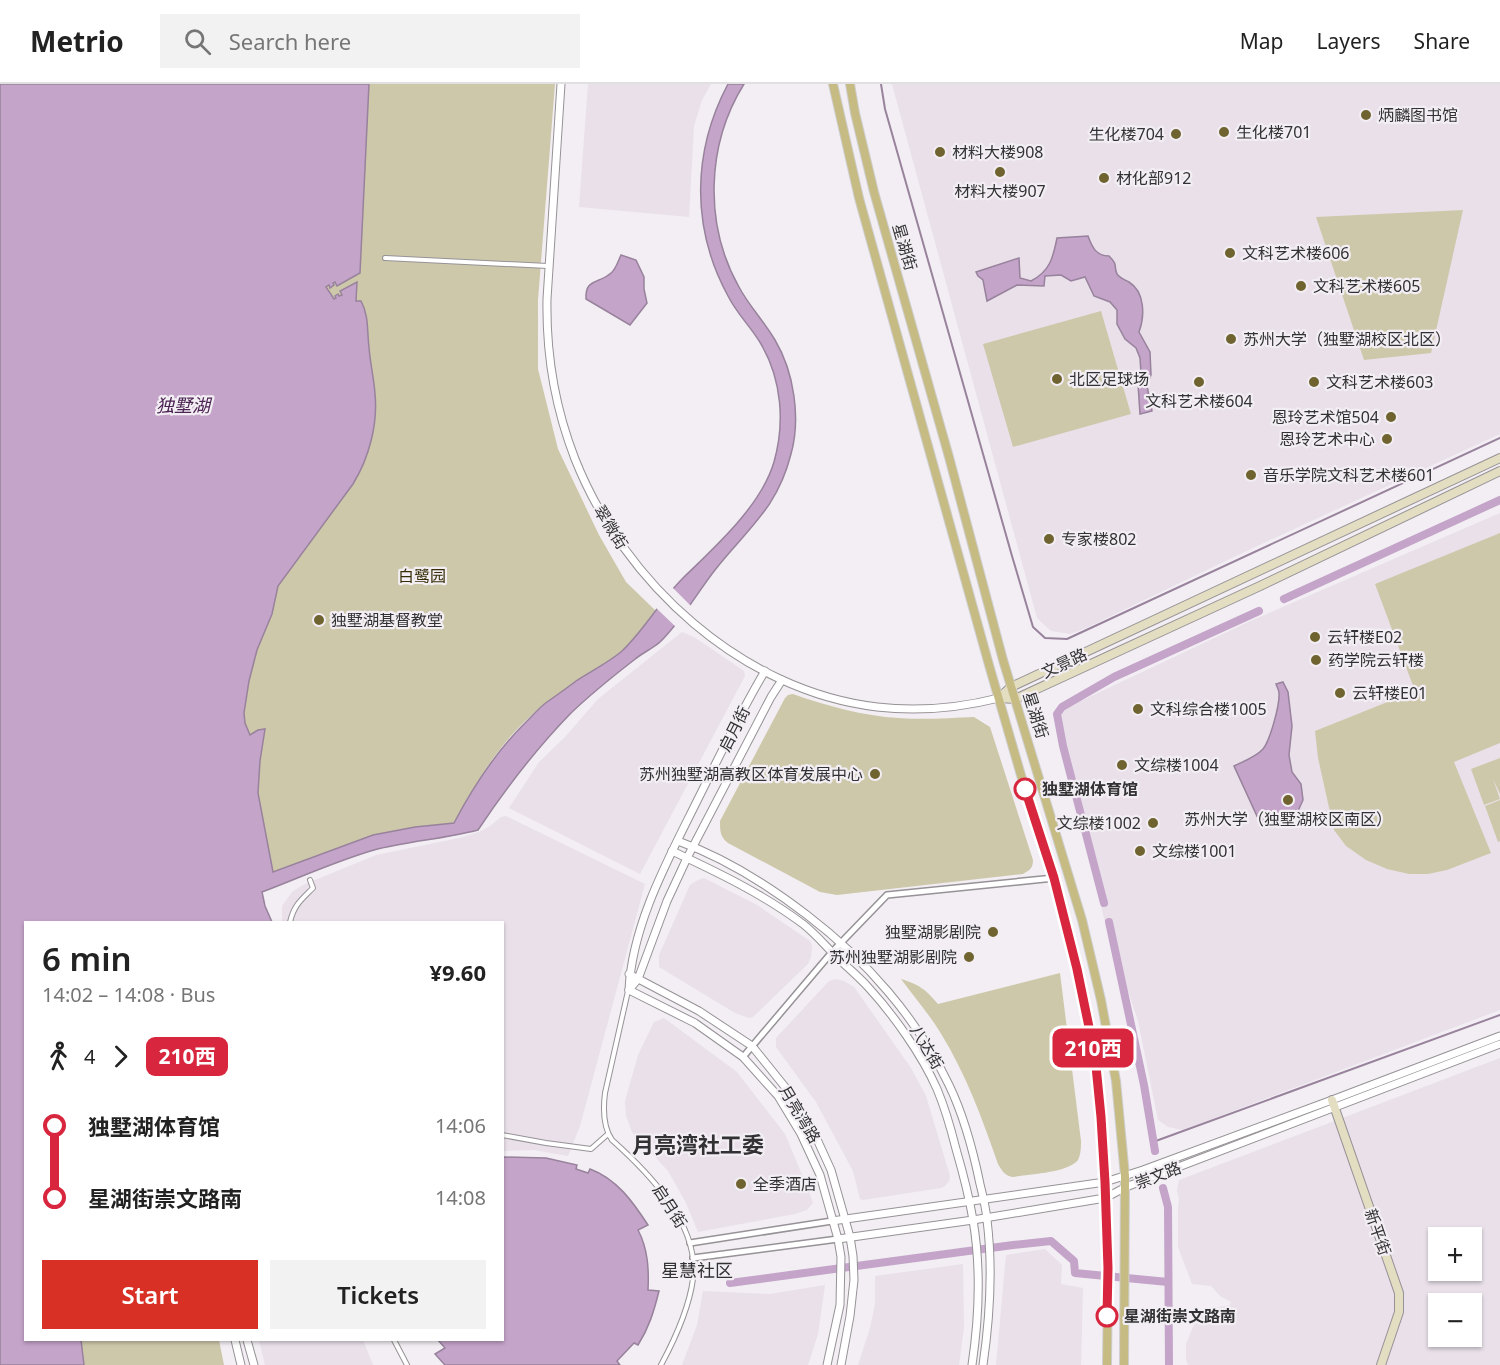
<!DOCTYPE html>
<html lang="en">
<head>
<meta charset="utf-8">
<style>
	body { margin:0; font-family:"Noto Sans","Noto Sans SC",sans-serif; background:#f2f2f2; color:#222; height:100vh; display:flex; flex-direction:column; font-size:22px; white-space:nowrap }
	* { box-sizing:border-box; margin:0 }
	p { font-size:20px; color:#767676 }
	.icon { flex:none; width:33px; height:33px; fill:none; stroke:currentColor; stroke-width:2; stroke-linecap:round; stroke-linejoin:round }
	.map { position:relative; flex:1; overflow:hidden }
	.drawer { position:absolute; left:24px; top:837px; width:480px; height:420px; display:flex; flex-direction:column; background:#fff; border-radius:0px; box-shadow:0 2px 4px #0004 }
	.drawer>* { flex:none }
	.badge { padding:0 12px; border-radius:9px; font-size:21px; line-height:39px }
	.fabs { position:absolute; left:1428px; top:1143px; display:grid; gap:12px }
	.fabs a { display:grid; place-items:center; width:54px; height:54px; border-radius:0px; background:#fff; box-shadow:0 2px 4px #0004; font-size:30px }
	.map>.badge { position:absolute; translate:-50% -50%; box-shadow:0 0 0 3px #fff }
	.legs { display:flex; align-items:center; gap:9px; height:66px; padding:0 18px; font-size:20px }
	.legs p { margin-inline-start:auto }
	.summary { display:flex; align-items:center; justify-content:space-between; height:102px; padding:0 18px }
	h1 { font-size:33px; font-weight:600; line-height:45px }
	.action { display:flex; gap:12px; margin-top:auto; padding:12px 18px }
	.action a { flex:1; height:69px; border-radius:0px; background:#d93025; color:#fff; font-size:24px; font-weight:600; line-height:69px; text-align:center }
	.action a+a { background:#f2f2f2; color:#222 }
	ul { padding:0 18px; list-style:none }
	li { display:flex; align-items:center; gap:21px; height:72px; font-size:22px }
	li i { display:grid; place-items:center; width:9px; height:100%; margin:0 8px; background:currentColor }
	li i::after { content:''; width:15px; height:15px; margin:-8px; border:4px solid; border-radius:50%; background:#fff }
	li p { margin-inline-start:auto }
	li:first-child i { background:linear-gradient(#0000 50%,currentColor 0) }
	li:last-child i { background:linear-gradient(currentColor 50%,#0000 0) }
	header { display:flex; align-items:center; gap:36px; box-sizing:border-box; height:84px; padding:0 30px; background:#fff; border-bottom:2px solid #e0e0e0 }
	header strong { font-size:28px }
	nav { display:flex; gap:33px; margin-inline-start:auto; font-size:21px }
	.search { width:420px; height:54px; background:#f2f2f2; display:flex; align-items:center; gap:15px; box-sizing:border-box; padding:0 21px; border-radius:0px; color:#767676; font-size:22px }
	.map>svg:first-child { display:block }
	.built { fill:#e9e0ea; fill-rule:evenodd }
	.green { fill:#cec8ab }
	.water { fill:#c4a4c9; stroke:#98829c; stroke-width:1.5 }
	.pier { fill:#f2eef3 }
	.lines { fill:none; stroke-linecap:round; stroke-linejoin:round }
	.stream { stroke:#98829c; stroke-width:2 }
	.canal { stroke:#c4a4c9; stroke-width:8 }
	.pedestrian-casing { stroke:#969296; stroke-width:6 }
	.minor-casing { stroke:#969296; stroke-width:8 }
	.tertiary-casing { stroke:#969296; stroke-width:9 }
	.secondary-casing { stroke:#969296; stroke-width:10 }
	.primary-casing { stroke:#cecece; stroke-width:10 }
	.pedestrian { stroke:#fff; stroke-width:4 }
	.minor { stroke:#fff; stroke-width:5 }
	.tertiary { stroke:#fff; stroke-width:7 }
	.secondary { stroke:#e3ddc2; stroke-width:8 }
	.primary { stroke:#c7bb84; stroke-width:8 }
	.line-1-casing { stroke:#fff; stroke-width:14 }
	.line-1 { stroke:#d7263d; stroke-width:9 }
	.poi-dot { fill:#6f6330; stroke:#f2eef3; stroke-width:2 }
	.stop-1-dot { fill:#fff; stroke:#d7263d; stroke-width:3 }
	.labels { text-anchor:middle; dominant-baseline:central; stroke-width:4.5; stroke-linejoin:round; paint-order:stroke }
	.poi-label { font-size:16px; fill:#323133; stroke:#f2eef3; text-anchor:start }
	.street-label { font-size:16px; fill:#323133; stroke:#f2eef3 }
	.park-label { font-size:16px; fill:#352c05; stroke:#f2eef3 }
	.stop-label { font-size:16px; font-weight:bold; fill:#323133; stroke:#f2eef3; text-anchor:start }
	.water-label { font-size:18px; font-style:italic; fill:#4c2453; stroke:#f2eef3 }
	.neighbourhood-label { font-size:18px; fill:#323133; stroke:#f2eef3 }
	.district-label { font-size:22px; font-weight:bold; fill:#323133; stroke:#f2eef3 }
</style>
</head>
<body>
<header>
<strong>Metrio</strong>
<div class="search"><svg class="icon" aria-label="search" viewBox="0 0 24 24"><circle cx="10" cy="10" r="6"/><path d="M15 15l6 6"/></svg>Search here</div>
<nav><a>Map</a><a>Layers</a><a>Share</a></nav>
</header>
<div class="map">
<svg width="1500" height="1281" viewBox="0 0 1500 1281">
	<rect width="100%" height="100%" fill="#f2eef3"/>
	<g class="built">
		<polygon points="588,0 711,0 702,16 694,42 689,133 579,123"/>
		<polygon points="892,0 1500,0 1500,350 1236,472 1086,544 1070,550 1051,547 1037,534"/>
		<polygon points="1500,429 1500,926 1183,1046 1168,1043 1158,1036 1138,937 1105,838 1060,648 1060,633 1066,624 1246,539"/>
		<polygon points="682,548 694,553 744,587 745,592 640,790 509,724 539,678 565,653 598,615"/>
		<polygon points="506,732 645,800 580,1042 568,1072 534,1066 503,1067 502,838 282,838 282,822 292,808 303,801 376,771 459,754 479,748 490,742 501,733"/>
		<polygon points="704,794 757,821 810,857 812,862 811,873 808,880 753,933 749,934 735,929 659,883 659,871 690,801 698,796"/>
		<polygon points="836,895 844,897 854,903 911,984 926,1012 950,1092 949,1097 945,1102 941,1104 863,1116 860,1115 853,1087 816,1018 776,963 776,954 829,897"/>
		<polygon points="664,934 737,988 785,1050 808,1105 813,1119 807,1126 795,1130 698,1148 686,1119 668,1087 632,1048 626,1032 625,1017 638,971 654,938"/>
		<path d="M 1500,974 L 1500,1281 L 1188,1281 L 1186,1275 L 1186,1260 L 1193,1243 L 1198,1236 L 1209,1228 L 1215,1224 L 1230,1221 L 1231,1218 L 1220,1212 L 1211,1202 L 1192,1200 L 1178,1163 L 1178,1124 L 1179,1115 L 1177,1106 L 1179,1096 ZM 1438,1154 L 1472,1154 L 1472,1186 L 1438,1186 ZM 1438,1220 L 1472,1220 L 1472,1252 L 1438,1252 Z"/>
		<polygon points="1045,1165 1062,1181 1061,1200 1083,1204 1081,1281 996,1281 1006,1171"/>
		<polygon points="963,1180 964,1244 959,1281 858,1281 870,1244 875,1220 875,1192"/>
		<polygon points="825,1201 818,1250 808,1281 682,1281 697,1241 703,1207 770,1210"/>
		<polygon points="259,1256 363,1256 373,1281 265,1281"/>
	</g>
	<g class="green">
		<path d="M 305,0 L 555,0 L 538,216 L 538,285 L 558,365 L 599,451 L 626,498 L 656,527 C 645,542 634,557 619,569 C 596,587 570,601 546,619 C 505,650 478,694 454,739 L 415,743 L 373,751 L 272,788 L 215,627 Z"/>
		<polygon points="1463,126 1431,269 1364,276 1316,133"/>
		<polygon points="1101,227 1131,330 1013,363 983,260"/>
		<polygon points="1500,449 1500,659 1454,678 1491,769 1447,786 1428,790 1409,790 1387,785 1366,776 1346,762 1334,746 1318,674 1315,647 1415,607 1375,500"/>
		<path d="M 793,610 C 827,622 863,632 899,634 C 924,636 949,634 974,633 L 990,643 L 1033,776 C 1033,784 1030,786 1023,790 L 837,811 L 820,808 L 728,759 C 720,753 720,747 720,737 L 785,614 L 788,611 Z"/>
		<polygon points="1500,674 1500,710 1493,695 1500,715 1484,721 1471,685"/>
		<polygon points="1500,716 1500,757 1498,758 1485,722"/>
		<path d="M 1060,889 L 1081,1057 C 1081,1063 1081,1070 1078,1076 C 1068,1089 1029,1090 1013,1093 C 1005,1092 1002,1087 998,1080 C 982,1034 966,990 940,948 C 929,930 914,913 901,895 C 920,901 925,905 938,920 Z"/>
		<polygon points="81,1256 219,1256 224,1281 84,1281"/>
	</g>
	<g class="water">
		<path d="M 0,0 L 369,0 L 360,189 L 337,202 L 335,198 L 333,199 L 334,201 L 330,204 L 329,201 L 326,203 L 334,215 L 336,214 L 335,212 L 338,210 L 339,212 L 342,211 L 340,207 L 357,198 L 356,217 L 361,217 C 369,231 367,248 369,263 C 370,279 374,294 375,310 C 378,340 369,374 353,400 L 278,502 L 272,530 L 257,566 L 249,597 L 244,629 L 245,639 L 250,651 L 258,646 L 265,645 L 260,677 L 258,709 L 273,788 L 373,751 L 415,743 L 454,739 C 474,701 496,667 527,637 C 534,630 540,623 547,618 C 557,611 567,604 576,597 C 591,587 608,579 622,567 C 645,545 660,517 683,494 C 715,463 761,422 774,378 C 785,339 782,296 761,260 C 751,243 737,230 728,212 C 691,144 692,68 728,0 L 744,0 C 706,61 704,141 739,203 C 749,222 764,237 775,256 C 794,288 801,334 791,370 C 777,425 748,444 715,486 C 697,509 680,539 660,558 C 652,565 642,569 634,576 C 612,593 591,610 571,629 C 536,665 506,704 478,746 C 444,755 409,757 374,766 C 336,777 299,794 262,808 L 265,822 L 272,838 L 26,838 L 26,1256 L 81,1256 L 84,1281 L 0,1281 Z"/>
		<path d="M 1088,152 C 1092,163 1096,172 1109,172 C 1119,182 1113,181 1117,190 C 1120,194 1125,196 1129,198 C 1145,208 1145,232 1139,248 L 1150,268 L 1151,291 L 1147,302 L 1152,327 L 1140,330 L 1138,300 L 1141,289 L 1140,274 L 1136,264 L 1125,255 L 1117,240 L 1117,226 L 1110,218 L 1094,212 L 1085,193 L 1071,197 L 1061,191 L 1045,192 L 1044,202 L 1017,201 L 987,217 L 983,196 L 978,192 L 976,188 L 1019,174 L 1020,194 L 1031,197 C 1050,187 1053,174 1057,154 Z"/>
		<path d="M 621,171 L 636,176 L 644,193 L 644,205 L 647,219 L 630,241 L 586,215 C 585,194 599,200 611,189 C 616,185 618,177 621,171 Z"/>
		<path d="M 1283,598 L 1288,608 L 1292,642 L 1289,671 L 1292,688 L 1301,700 L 1303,716 L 1298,727 L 1287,733 L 1262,743 L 1234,682 C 1244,677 1256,673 1263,665 C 1270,657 1280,620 1279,609 C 1279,606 1277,603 1276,600 Z"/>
		<path d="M 503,1073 L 546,1074 L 577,1081 L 576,1085 L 588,1089 L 590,1085 C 617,1095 633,1118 648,1141 L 638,1146 C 648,1165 649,1185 648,1206 L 659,1207 C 654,1227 649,1244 638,1261 L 634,1259 L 617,1277 L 620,1281 L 445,1281 L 435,1270 L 445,1264 L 438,1256 L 502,1256 Z"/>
	</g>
	<polygon class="pier" points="671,502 691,522 677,544 655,523"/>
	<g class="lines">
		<g class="stream">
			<polyline points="881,0 885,25 1012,472 1033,543 1045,554 1067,555 1500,354"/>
			<polyline points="1153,1058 1500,931"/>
		</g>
		<g class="canal">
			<polyline points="1284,515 1500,416"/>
			<polyline points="1104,819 1063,662 1057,630 1062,623 1114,593 1259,527"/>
			<polyline points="1109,838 1144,1001 1155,1067"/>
			<polyline points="1163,1104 1168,1123 1169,1281"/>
			<polyline points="730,1199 1013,1161 1051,1157 1074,1177 1075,1189 1168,1198"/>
		</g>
		<defs>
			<g id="pedestrian">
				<polyline points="385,174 548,182"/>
				<path d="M 290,838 C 294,821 301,816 313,804 L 310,796"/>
				<path d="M 628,907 L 605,1009 C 603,1025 603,1043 612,1056 C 649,1089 700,1141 693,1195 C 689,1225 675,1255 661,1281"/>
				<polyline points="502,1051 546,1059 591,1065 608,1050"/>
				<polyline points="394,1256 407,1281"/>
			</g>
			<g id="minor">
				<polyline points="743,973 832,868 887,811 1054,794"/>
				<polyline points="690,1159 832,1137"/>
				<polyline points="693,1174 838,1155"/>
			</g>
			<g id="tertiary">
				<path d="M 561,0 L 547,215 C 546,270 555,324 575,375 C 624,499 742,607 877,623 C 919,628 959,624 999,614"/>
				<path d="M 678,757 C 725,774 768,801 807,831 C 866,876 917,934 949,1001 C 964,1032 973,1066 980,1100 C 983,1112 986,1124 987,1136 C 993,1184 990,1233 983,1281"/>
				<path d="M 672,767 C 717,788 763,810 803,840 C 816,850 827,864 839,875 C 848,884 859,893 868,903 C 893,930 922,971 937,1005 C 945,1024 951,1045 956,1065 C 963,1089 969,1112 973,1136 C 981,1183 979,1234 972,1281"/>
				<polyline points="629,890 699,927 752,962 785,1003 810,1040 831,1086 850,1153 853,1172 854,1196 850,1232 841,1281"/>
				<polyline points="629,906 695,939 743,973 778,1012 801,1050 820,1091 838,1155 841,1173 840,1221 827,1281"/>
				<path d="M 629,906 C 632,839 670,772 699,713 C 720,671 741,627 765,587"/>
				<polyline points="629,906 638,895 667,817 687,774 771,613 782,596"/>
				<polyline points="832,1137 1105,1098 1143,1086 1332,1016 1500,952"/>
				<polyline points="838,1155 973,1136 1105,1114 1126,1103 1500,960"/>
				<polyline points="235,1256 241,1281"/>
				<polyline points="247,1256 254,1281"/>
			</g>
			<g id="secondary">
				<polyline points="999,614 1011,603 1500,374"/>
				<polyline points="999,614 1015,615 1260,502 1500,387"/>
				<polyline points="1332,1016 1399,1209 1399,1228 1381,1281"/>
			</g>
			<g id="primary">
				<polyline points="833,0 859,114 989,581 1025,705 1054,794 1085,923 1095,972 1101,1033 1105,1098 1108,1184 1107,1281"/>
				<polyline points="850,0 855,29 874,108 949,373 1003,576 1082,836 1101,916 1116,997 1125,1092 1124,1281"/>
			</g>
		</defs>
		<use href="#pedestrian" class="pedestrian-casing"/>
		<use href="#minor" class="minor-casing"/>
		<use href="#tertiary" class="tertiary-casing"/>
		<use href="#secondary" class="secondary-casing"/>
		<use href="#primary" class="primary-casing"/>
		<use href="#pedestrian" class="pedestrian"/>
		<use href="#minor" class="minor"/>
		<use href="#tertiary" class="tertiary"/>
		<use href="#secondary" class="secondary"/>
		<use href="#primary" class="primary"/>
	</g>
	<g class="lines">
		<defs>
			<polyline id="line-1" points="1025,705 1054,794 1077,885 1095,972 1101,1033 1105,1098 1108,1184 1107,1232"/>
		</defs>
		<use href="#line-1" class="line-1-casing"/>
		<use href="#line-1" class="line-1"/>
	</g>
	<g class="poi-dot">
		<circle cx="1366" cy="31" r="6"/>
		<circle cx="1224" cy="48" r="6"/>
		<circle cx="1176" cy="50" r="6"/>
		<circle cx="940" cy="68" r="6"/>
		<circle cx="1000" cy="88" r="6"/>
		<circle cx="1104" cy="94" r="6"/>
		<circle cx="1230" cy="169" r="6"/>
		<circle cx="1301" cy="202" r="6"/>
		<circle cx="1231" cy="255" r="6"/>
		<circle cx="1057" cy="295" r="6"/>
		<circle cx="1199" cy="298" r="6"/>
		<circle cx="1314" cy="298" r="6"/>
		<circle cx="1391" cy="333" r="6"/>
		<circle cx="1387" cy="355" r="6"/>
		<circle cx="1251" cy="391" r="6"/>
		<circle cx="1049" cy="455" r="6"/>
		<circle cx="319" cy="536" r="6"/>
		<circle cx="1315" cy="553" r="6"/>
		<circle cx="1316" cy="576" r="6"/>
		<circle cx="1340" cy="609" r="6"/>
		<circle cx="1138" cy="625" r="6"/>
		<circle cx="1122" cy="681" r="6"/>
		<circle cx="875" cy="690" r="6"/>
		<circle cx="1288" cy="716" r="6"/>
		<circle cx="1153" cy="739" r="6"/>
		<circle cx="1140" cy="767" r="6"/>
		<circle cx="993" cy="848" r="6"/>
		<circle cx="969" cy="873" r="6"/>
		<circle cx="741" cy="1100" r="6"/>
	</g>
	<g class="stop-1-dot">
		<circle cx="1025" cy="705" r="10"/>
		<circle cx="1107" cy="1232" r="10"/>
	</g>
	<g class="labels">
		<g class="poi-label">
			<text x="1378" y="31">炳麟图书馆</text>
			<text x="1236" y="48">生化楼701</text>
			<text x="1164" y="50" text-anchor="end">生化楼704</text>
			<text x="952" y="68">材料大楼908</text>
			<text x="1116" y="94">材化部912</text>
			<text x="1000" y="107" text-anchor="middle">材料大楼907</text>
			<text x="1242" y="169">文科艺术楼606</text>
			<text x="1313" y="202">文科艺术楼605</text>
			<text x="1243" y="255">苏州大学（独墅湖校区北区）</text>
			<text x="1069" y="295">北区足球场</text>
			<text x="1326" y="298">文科艺术楼603</text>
			<text x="1199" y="317" text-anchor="middle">文科艺术楼604</text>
			<text x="1379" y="333" text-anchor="end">恩玲艺术馆504</text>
			<text x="1375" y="355" text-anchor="end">恩玲艺术中心</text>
			<text x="1263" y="391">音乐学院文科艺术楼601</text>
			<text x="1061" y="455">专家楼802</text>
			<text x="331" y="536">独墅湖基督教堂</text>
			<text x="1327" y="553">云轩楼E02</text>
			<text x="1328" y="576">药学院云轩楼</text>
			<text x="1352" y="609">云轩楼E01</text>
			<text x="1150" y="625">文科综合楼1005</text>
			<text x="1134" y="681">文综楼1004</text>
			<text x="863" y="690" text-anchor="end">苏州独墅湖高教区体育发展中心</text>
			<text x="1288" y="735" text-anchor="middle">苏州大学（独墅湖校区南区）</text>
			<text x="1141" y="739" text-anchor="end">文综楼1002</text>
			<text x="1152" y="767">文综楼1001</text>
			<text x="981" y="848" text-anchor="end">独墅湖影剧院</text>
			<text x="957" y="873" text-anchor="end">苏州独墅湖影剧院</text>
			<text x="753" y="1100">全季酒店</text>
		</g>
		<g class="street-label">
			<text transform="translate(905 163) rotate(74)">星湖街</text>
			<text transform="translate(611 443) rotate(58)">翠微街</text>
			<text transform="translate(1064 579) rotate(-25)">文景路</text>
			<text transform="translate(1036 631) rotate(72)">星湖街</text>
			<text transform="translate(734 645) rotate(-63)">启月街</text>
			<text transform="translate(927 963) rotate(59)">八达街</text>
			<text transform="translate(800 1030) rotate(59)">月亮湾路</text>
			<text transform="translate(1158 1091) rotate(-21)">崇文路</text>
			<text transform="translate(670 1122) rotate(57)">启月街</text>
			<text transform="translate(1378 1148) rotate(71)">新平街</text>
		</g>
		<g class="park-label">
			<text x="422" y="492">白鹭园</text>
		</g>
		<g class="stop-label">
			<text x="1042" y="705">独墅湖体育馆</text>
			<text x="1124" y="1232">星湖街崇文路南</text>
		</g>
		<g class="water-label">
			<text x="183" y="321">独墅湖</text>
		</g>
		<g class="neighbourhood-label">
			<text x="697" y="1186">星慧社区</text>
		</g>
		<g class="district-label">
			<text x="698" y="1060">月亮湾社工委</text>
		</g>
	</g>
</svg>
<div class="fabs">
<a>+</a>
<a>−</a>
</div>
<b class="badge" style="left:1093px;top:964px;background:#d7263d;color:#fff">210西</b>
<section class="drawer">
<div class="summary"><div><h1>6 min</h1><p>14:02 – 14:08 · Bus</p></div><b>¥9.60</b></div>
<div class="legs"><svg class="icon" aria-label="walk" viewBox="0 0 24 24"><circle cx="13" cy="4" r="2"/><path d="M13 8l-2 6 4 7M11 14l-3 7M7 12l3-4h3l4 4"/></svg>4<svg class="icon" aria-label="forward" viewBox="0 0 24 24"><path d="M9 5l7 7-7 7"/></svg><b class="badge" style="background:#d7263d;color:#fff">210西</b></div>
<ul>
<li><i style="color:#d7263d"></i><b>独墅湖体育馆</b><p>14:06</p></li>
<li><i style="color:#d7263d"></i><b>星湖街崇文路南</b><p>14:08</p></li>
</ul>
<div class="action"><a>Start</a><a>Tickets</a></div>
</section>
</div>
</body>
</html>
